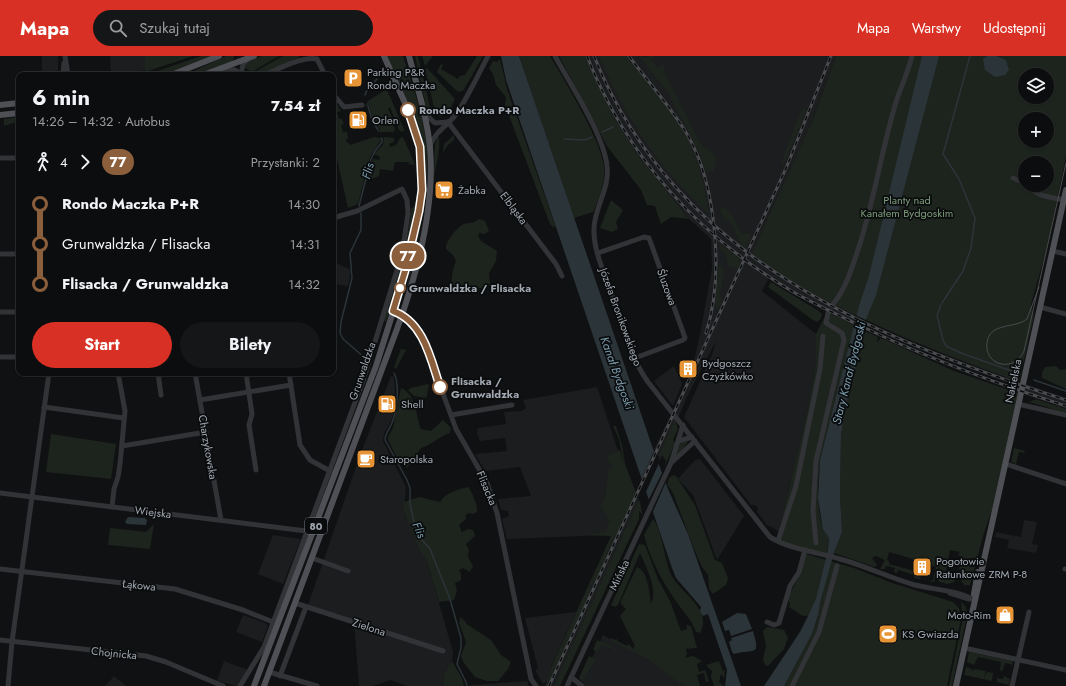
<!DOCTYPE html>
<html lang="pl">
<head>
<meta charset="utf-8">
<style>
	body { margin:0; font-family:Jost,sans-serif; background:#151617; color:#f1f3f6; height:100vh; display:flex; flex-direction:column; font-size:15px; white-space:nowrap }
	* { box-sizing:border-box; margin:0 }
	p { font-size:13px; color:#9a9c9e }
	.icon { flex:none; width:22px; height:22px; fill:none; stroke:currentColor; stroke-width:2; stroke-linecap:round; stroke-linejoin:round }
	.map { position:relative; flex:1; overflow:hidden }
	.side { position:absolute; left:16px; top:16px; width:320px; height:304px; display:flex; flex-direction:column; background:#0c0d0e; border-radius:8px; box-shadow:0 1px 3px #0004,0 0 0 1px #2c2d2e }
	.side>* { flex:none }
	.badge { padding:0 8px; border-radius:13px; font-size:14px; line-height:26px }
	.tools { position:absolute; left:1018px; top:12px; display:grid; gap:8px }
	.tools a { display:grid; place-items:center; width:36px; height:36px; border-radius:50%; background:#0c0d0e; box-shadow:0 1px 3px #0004,0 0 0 1px #2c2d2e; font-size:20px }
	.map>.badge { position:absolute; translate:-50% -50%; box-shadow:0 0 0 2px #fff }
	.legs { display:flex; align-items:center; gap:6px; height:44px; padding:0 16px; font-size:13px }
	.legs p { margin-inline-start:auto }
	.overview { display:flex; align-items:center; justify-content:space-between; height:68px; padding:0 16px }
	h1 { font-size:22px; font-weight:700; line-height:30px }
	.primary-button { display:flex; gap:8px; margin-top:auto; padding:8px 16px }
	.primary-button a { flex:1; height:46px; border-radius:24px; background:#d93025; color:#fff; font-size:16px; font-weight:700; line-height:46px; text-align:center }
	.primary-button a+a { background:#151617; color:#f1f3f6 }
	ul { padding:0 16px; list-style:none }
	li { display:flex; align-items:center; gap:14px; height:40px; font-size:15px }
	li i { display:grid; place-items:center; width:6px; height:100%; margin:0 5px; background:currentColor }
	li i::after { content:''; width:10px; height:10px; margin:-5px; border:3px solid; border-radius:50%; background:#0c0d0e }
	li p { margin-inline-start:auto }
	li:first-child i { background:linear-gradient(#0000 50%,currentColor 0) }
	li:last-child i { background:linear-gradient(currentColor 50%,#0000 0) }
	header { display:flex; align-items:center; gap:24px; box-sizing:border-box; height:56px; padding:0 20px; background:#d93025; color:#fff }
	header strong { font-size:19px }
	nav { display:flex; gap:22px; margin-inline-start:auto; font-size:14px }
	.search { width:280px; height:36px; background:#151617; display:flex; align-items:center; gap:10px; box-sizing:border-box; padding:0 14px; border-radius:22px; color:#9a9c9e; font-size:15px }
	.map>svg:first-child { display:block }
	.built { fill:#1c1d1f }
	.green { fill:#1d241d; fill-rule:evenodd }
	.water { fill:#2b3439 }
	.pier { fill:#101112 }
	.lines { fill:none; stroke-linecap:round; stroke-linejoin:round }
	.stream { stroke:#2b3439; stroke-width:1.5 }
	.minor-tunnel { stroke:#2d2f32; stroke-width:5; stroke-dasharray:5 2.5; stroke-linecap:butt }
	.minor { stroke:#323336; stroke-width:5 }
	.major { stroke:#4e5055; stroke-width:6 }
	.tram { stroke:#494b4f; stroke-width:1 }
	.rail-casing { stroke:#494b4f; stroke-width:3 }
	.rail { stroke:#0b0c0d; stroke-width:1.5; stroke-dasharray:4.5; stroke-linecap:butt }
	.line-1-casing { stroke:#fff; stroke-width:9 }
	.line-1 { stroke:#8b5e3c; stroke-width:6 }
	.stop-1-dot { fill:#fff; stroke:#8b5e3c; stroke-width:2 }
	.labels { text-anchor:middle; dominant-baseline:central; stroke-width:3.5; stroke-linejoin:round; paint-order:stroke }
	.shield { fill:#0b0c0d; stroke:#757a80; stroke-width:1 }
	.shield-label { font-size:10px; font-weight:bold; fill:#a2a9b2 }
	.poi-label { font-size:11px; fill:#a2a9b2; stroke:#0b0c0d; text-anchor:start }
	.stop-label { font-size:11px; font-weight:bold; fill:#a2a9b2; stroke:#0b0c0d; text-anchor:start }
	.park-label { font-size:11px; fill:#7c9c7a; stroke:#0b0c0d }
	.street-label { font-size:11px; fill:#a2a9b2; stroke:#0b0c0d }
	.water-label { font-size:12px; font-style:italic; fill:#7b9bab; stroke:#0b0c0d }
</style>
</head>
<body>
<header>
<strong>Mapa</strong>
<div class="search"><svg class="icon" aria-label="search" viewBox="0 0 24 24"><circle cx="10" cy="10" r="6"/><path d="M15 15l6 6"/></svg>Szukaj tutaj</div>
<nav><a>Mapa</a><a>Warstwy</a><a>Udostępnij</a></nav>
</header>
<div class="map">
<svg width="1066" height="630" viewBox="0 0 1066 630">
	<rect width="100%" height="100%" fill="#101112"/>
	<g class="built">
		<rect x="42" y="0" width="16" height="19"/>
		<polygon points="110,0 145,0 145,14 126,19 111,19"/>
		<polygon points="585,0 836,0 812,66 791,225 854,258 854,269 793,238 769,222 762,235 816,278 816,307 807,356 779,475 767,469 757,456 758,452 755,449 751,449 684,361 712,299 716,285 687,341 659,407 654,394 692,314 700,278 712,212 711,183 689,163 640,102 615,64"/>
		<polygon points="333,197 336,207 351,214 348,230 333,228"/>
		<polygon points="674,310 682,328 673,350 654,325"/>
		<polygon points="391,320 394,321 395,334 393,359 391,365 384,377 383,385 406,431 404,455 418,492 427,505 453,596 452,605 444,618 443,630 406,630 391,624 373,630 359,630 354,566 308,549 362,394"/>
		<polygon points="1025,328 1066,342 1066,352 1023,338"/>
		<polygon points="597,331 620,401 620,432 608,479 507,483 502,463 509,460 508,455 501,454 498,443 531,440 520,411 485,415 475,398 507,395 505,382 480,385 477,377 478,372 506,368 504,356 522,355 526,352 523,344"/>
		<polygon points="700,403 744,460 717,504 693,439 678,423 695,404"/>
		<polygon points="634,432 641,449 554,630 545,630 548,624 543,628 535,614 538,612 525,562 576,556 549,615 551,617"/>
		<polygon points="1024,464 1037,466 1032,488 1038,489 1036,497 1007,492 1009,484 995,481 996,476 1021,481"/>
		<polygon points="273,479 301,483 283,528 258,518"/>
		<polygon points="243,559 265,567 268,570 262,586 236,576"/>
		<polygon points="603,579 646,602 685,630 587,630 581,625"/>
		<polygon points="224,605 248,614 237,630 217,625"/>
		<polygon points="114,620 126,630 105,630"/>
		<polygon points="527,625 529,630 470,630 470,629"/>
	</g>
	<g class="green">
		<polygon points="145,0 193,0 145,16"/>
		<polygon points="201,0 212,0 162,19 146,19"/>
		<polygon points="226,0 234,0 233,5 194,19 185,19"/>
		<polygon points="262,0 279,0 252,16 244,11 249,5"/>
		<polygon points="283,0 299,0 299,2 260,19 249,19"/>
		<path d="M 387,0 L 403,0 L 421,56 L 427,92 L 427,125 L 425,125 C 425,77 407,43 387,0 Z"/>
		<polygon points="415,0 418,0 433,64 428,59"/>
		<polygon points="422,0 433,0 425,10"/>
		<polygon points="477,0 483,0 463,35 458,36 437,16 441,8 443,9 441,13 458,23 460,20 465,19"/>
		<path d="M 519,0 L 550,0 C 564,24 603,87 604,112 C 605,127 599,143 593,156 L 574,162 Z"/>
		<polygon points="559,0 585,0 615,64 640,102 689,163 671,161 661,168 655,150 647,149 641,134 607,90"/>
		<path d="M 599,0 L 627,0 C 648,29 676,57 691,90 C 701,112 705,135 709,158 C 660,114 625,61 599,0 Z"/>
		<path d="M 639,0 L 647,2 L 650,0 L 655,0 L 651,4 L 658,12 L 663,8 L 665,10 L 664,15 L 698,84 C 703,92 712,94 716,102 L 714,115 L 706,116 L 697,92 L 667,35 Z"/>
		<path d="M 836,0 L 1066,0 L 1066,100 L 1047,192 L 1031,248 L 1034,260 L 1019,326 C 941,298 864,267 793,226 C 779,218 765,208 752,198 L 812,66 ZM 1025,19 L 1047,19 L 1047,41 L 1025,41 ZM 1025,63 L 1047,63 L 1047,85 L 1025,85 ZM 1025,107 L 1047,107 L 1047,129 L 1025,129 Z"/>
		<polygon points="500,3 507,33 555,169 554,172 550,168 505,49 506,41 496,29 493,18 489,12 493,5 497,6"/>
		<polygon points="427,12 455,43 450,53 441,60 436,60 425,13"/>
		<polygon points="385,34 388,36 404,73 403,76 399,74 390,51 388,53 393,63 395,74 393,76 377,76 380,74 373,64 369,49 365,50 368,45"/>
		<polygon points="333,41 341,55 337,56 339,63 342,63 344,68 341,69 343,76 347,76 348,83 346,83 347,87 349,87 350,89 374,81 382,82 370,101 358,148 348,152 333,85 333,51 336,48"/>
		<polygon points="802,52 807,54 783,110 782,105"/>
		<polygon points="19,61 19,64 15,64 16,66 4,70 4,63"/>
		<path d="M 438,79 C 442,89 436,109 434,121 L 433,121 C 436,107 432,91 438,79 Z"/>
		<polygon points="454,79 454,84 447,90 443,97 444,88"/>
		<polygon points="384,81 394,82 394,86 389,88 390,91 396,89 400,82 403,81 414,106 415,113 414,109 408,108 409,106 395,106 393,115 380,113 379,120 366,125 373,103 379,104 380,101 374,98 383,89"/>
		<path d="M 418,130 L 420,130 C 413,175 402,222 386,266 L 384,265 L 409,171 L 411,153 L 415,149 Z"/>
		<polygon points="425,131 427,131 426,141 415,203 402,251 414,199"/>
		<polygon points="611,144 623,154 616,166 618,173 612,176 600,172"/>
		<path d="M 722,151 C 731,153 736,169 741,177 L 751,178 L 746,192 L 743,191 L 730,165 L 725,163 L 720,155 Z"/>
		<path d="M 479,163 L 485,165 L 489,175 L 485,178 L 479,177 L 478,180 L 481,185 L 497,195 L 496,205 L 489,217 L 490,228 C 482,236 476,230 466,229 C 447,239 451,216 456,205 L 453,199 L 446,193 C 445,186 457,171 464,168 C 470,166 473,168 479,163 Z"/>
		<polygon points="719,188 740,203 738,213 728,210 725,197 720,194"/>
		<polygon points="722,210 724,215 720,238 722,248 717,252 715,249 718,211"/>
		<polygon points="771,226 817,254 822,258 821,263 817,266 813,264 768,231"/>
		<path d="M 827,256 L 855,269 L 820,404 C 818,429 814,460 829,482 L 827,499 L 780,486 L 779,475 L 807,356 L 816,307 L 816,278 Z"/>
		<polygon points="865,275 878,281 877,286 881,282 954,315 1018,337 992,454 984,477 970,529 964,529 961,524 962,521 959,519 959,515 962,514 959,513 962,501 958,499 960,496 950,494 945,522 948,518 953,518 953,524 956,517 958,517 954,526 948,528 939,526 938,524 940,509 934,526 928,525 933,524 936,511 932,509 931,513 929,513 930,508 889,496 887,504 889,505 889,508 922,517 920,523 914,522 914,519 898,514 897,517 894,516 895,512 886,510 885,513 880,513 885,504 876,500 872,502 877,509 875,511 834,497 842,476 840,439 841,379 845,354"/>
		<polygon points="401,293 406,294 396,313 394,311"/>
		<polygon points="1056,310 1060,314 1066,313 1066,333 1042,322 1042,316 1045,311"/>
		<polygon points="428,328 429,329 427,340 425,342 414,340 408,334 411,332"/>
		<path d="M 401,332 C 416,338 416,360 421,373 L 431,375 L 443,364 L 451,372 L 450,377 C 439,380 432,389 421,392 L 407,412 L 399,406 L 388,384 L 388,381 L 393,372 Z"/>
		<polygon points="1036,343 1066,353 1066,357 1029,346"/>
		<polygon points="675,364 678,373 673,384 675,387 664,412 666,405 662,399 661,401 659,399"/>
		<path d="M 613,370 L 616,370 L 622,389 L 625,408 L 636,437 L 610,494 L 614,478 C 607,496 603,518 590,530 L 591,535 L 547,630 L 545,630 L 550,617 L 549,616 L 611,480 L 585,479 L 606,476 L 610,465 L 600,450 L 606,439 L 608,415 L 613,409 L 608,404 L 608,400 L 620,394 L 624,408 L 619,383 Z"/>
		<polygon points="51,378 116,388 111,423 46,416"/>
		<polygon points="688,385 684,392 675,401 679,388"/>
		<polygon points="1014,392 1025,395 1024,397 1019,396 1016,408 1011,406"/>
		<polygon points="673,419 676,420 695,449 715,504 722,507 728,522 726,529 713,538 709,533 708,519 702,511 694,493 673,437 667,428 669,422"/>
		<path d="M 468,431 C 472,436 478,449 477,456 L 473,458 L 468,457 L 465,460 L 466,463 L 459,469 L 462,476 L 468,473 L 473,474 L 475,480 L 466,488 L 469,494 L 468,501 L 473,510 L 470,516 L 463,512 L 459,514 L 461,518 L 461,524 L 455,527 L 457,535 L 454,544 L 439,546 L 427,505 L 418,492 L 404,455 L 404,446 L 419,441 L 440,446 C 446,436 457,434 468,431 Z"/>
		<polygon points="639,444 643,459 639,455 639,463 560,630 554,630"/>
		<path d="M 653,463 C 663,475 664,507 673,522 C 683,538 713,555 700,577 L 696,576 C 692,564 683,556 676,545 C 662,525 650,503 644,479 Z"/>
		<polygon points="154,468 150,493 108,489 110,472 146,476"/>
		<path d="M 639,488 L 645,489 L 658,523 L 670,545 L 681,575 L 687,573 L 686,569 L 691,570 L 697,592 L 686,593 L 687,598 L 685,602 L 693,600 L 702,605 L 697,608 L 699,616 L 705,614 L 709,625 L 706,626 L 704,617 L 697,619 L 700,630 L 684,630 L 646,602 L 610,584 L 611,582 L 616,584 L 618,582 L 617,585 L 627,590 L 629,588 L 634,594 L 633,592 L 635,590 L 620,560 L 626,553 L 621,548 L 621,545 L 637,511 C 649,517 649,536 651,547 C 659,535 645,509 640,497 L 618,549 L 615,551 L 611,549 Z"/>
		<polygon points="806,498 854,512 892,527 953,546 959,552 961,563 947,630 784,630 812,578 818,559 803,560 789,551 790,548 788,542 798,522"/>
		<polygon points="961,546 966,551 967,560 952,630 949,630 963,562"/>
		<polygon points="460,562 462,562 468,569 491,584 501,599 511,606 508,613 498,625 487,625 475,621 463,606 461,600 466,586 459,567"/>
		<polygon points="767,571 784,574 788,582 784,593 768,610 765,609 763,603 766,590 763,575"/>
		<polygon points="597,584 614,592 629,605 616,594 613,597 614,593 601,589 598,596 593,594"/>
		<polygon points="969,596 1012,605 1013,609 1005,607 1002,616 1000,614 1001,606 978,601 974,609 967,606"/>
		<polygon points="589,600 596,603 582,625 588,630 586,630 579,622"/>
		<polygon points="452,605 462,622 464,630 443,630 444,618"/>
		<polygon points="719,605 723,615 725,614 724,622 721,618 719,626 724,630 714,630 711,621 712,615 706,609"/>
		<polygon points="966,611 970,612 969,615 971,612 973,615 975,613 986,615 984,622 987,616 993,617 992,625 964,619"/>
		<polygon points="1004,620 1010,623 1009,629 997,626 997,622 1003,623"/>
	</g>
	<g class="water">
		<polygon points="501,0 519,0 651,387 668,433 688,478 741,630 725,630 727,614 708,558 703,560 700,555 701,551 676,522 672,512 506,24"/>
		<polygon points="922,0 939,0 876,239 866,263 865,275 845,354 841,379 840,439 842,476 834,497 820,546 818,559 812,578 784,630 764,630 800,576 810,556 816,543 828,494 829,482 823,473 818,443 820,404 859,250 869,220"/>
		<polygon points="987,0 996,0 1006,4 1009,14 1005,19 995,21 985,14 983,3"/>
		<polygon points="128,461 145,462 147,464 146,469 127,468 125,466"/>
		<polygon points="737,557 746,558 752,573 731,580 729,574 725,575 722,566"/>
		<path d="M 753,575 C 761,602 754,592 734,598 L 732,596 L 729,586 L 732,584 L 731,582 Z"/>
	</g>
	<g class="pier">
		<polygon points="855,259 866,264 866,275 854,269"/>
		<polygon points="655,393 660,405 645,438 641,425"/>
		<polygon points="663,415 666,426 651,460 647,447"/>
	</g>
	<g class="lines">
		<g class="stream">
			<polyline points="365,39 368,32 377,23"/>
			<polyline points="368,50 372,64 378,74"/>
			<polyline points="602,76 613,71"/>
			<polyline points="564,83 585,84 592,81"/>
			<polyline points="359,150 371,103 375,95 382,86 382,82"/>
			<polyline points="361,157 361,174 350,197 352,222 341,266 340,277 343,283 365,302"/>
			<polyline points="942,247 963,215 971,192 975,162 959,123 943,98 970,0"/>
			<polyline points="941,249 937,259 943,284 946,290 961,297 1020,318"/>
			<path d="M 394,317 C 400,329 397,352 393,364 C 391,372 385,376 385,384 L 407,424 L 410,432 L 410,448 L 414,466 L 422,484 L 430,493 L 450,543 L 461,582 L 461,592 L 457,608 L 466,626 L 467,630"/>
			<polyline points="1034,324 1066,335"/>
		</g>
		<polyline class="minor-tunnel" points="828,257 834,247"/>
		<g class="minor">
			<polyline points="65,0 68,19"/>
			<path d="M 555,0 C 570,28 604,79 607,110 C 610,132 595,150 594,172 C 593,195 605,218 612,239 C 622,268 630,301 648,326 L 770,481 C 791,494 818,496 840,503 C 866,510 890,522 915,529 C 935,534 956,534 974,544"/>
			<polyline points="223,13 235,14 241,18"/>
			<polyline points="63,19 64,7"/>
			<polyline points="241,19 243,8 248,3"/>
			<path d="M 265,19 C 277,13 305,0 317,3 L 325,19"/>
			<polyline points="333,38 344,51 362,49"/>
			<polyline points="425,58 435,67 448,66"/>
			<polyline points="448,66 556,208 562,220"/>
			<path d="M 430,90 C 436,74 447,71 457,57 C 469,39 478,19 488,0"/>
			<polyline points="0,102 19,102"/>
			<polyline points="1013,122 1025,127"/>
			<path d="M 1028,129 C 1037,141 1051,141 1064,144"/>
			<polyline points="1053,195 1066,198"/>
			<polyline points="598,197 644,181 649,182 683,276 685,282 683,284 635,302"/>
			<polyline points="0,198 19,198"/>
			<path d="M 834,247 C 845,233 851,215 857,197 C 874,147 881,96 896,46 C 901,31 908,16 912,0"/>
			<polyline points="1040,251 1066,258"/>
			<polyline points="393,255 403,259 412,267 423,283 456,373 487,427 497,457 531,623 536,630"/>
			<polyline points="0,256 19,256"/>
			<polyline points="0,301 19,301"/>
			<polyline points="158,317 161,339"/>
			<polyline points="195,317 221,464"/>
			<polyline points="246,317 252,358 249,369 256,414"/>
			<polyline points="289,317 300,389 310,404 330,415"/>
			<polyline points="200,344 291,329"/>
			<polyline points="1018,348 1066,359"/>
			<polyline points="44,351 124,362"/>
			<polyline points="451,359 512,349"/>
			<polyline points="679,385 692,381"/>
			<polyline points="122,390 206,376"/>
			<polyline points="671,407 695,385"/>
			<polyline points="1006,408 1066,428"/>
			<polyline points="0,437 306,475"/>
			<polyline points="112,451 114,433 118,421 120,408 125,355 118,317"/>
			<polyline points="778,485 796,430 820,313 823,280"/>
			<polyline points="816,487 813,455 816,405 844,284 842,277 826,267 828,257"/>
			<polyline points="312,502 348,515"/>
			<polyline points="0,513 175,533 243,554 273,566"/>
			<polyline points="1065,513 1066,513"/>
			<polyline points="950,537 969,543"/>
			<polyline points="295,547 443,595"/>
			<polyline points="767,566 774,569 779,567 790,530 799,516 805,494"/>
			<polyline points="0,584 146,600 166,606 223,630"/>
			<polyline points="964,592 1066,614"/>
			<polyline points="269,616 317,630"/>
			<polyline points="280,620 306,551"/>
			<polyline points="571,621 582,630"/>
			<polyline points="8,630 12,586 49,317"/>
			<polyline points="240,630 264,591 363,325 397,214 403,192 408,157 407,144 402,133 357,155 333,162"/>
			<polyline points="567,630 671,407 683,369"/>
			<polyline points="792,630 819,576 837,510"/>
			<polyline points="1012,630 1029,556"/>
		</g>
		<g class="major">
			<polyline points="171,19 219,0"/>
			<polyline points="203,19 254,0"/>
			<polyline points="0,49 19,47"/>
			<polyline points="0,59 19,57"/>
			<polyline points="974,538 978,516"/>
			<polyline points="254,630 376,310 400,234 419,155 423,124 419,86 409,56 384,0"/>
			<path d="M 264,630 L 397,273 C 417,218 435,151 430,92 C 427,61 417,30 409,0"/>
			<polyline points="956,630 1066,134"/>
		</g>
		<path class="tram" d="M 1039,231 L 1027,263 C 1015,273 989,266 987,287 C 984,310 1015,317 1024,295 L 1066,107"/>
		<defs>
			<g id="rail">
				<path d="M 587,0 C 626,100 698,179 790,234 C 812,247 836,258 859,269 C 926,302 995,327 1066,350"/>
				<path d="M 594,0 C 676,203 872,281 1066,344"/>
				<path d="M 629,0 C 648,26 670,50 687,78 C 717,129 724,222 706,277"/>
				<polyline points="549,630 787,110 831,0"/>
			</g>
		</defs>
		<use href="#rail" class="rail-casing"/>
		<use href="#rail" class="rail"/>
	</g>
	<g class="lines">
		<defs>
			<path id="line-1" d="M 408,54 L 420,91 L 422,134 L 419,155 L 405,215 L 393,255 C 424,266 431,304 440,331"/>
		</defs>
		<use href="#line-1" class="line-1-casing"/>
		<use href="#line-1" class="line-1"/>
	</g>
	<defs>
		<symbol id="parking-square" viewBox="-11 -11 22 22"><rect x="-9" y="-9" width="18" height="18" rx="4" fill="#e69435" stroke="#0b0c0d"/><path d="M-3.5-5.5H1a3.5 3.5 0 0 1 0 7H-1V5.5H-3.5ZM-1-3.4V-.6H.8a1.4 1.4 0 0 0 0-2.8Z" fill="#fff"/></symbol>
		<symbol id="fuel-square" viewBox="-11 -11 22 22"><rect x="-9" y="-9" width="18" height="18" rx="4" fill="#e69435" stroke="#0b0c0d"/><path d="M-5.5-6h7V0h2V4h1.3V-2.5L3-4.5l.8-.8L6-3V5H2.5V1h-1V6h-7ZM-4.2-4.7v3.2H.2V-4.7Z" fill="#fff"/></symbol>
		<symbol id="supermarket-square" viewBox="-11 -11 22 22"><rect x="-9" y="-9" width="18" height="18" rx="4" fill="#e69435" stroke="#0b0c0d"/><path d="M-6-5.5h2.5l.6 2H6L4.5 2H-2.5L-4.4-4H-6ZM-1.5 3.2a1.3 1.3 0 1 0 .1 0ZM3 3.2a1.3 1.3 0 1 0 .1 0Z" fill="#fff"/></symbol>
		<symbol id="building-square" viewBox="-11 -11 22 22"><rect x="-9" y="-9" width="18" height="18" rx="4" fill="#e69435" stroke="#0b0c0d"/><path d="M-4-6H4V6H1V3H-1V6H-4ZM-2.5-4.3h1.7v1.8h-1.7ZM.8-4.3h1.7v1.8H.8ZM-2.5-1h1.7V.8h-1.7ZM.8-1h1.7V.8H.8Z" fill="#fff"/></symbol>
		<symbol id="cafe-square" viewBox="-11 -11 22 22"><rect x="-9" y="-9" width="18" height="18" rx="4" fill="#e69435" stroke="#0b0c0d"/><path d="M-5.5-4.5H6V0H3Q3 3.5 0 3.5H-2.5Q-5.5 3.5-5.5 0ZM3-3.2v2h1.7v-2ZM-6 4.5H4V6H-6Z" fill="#fff"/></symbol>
		<symbol id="shop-square" viewBox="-11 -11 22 22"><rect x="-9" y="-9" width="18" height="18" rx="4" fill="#e69435" stroke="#0b0c0d"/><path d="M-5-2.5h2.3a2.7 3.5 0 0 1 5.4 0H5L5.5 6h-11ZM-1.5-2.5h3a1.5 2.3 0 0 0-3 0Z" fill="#fff"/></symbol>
		<symbol id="stadium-square" viewBox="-11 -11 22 22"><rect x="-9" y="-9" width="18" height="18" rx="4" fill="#e69435" stroke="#0b0c0d"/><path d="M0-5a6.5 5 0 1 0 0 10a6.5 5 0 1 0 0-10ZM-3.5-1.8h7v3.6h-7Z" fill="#fff"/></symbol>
	</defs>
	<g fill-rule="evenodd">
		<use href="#parking-square" x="342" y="11" width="22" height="22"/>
		<use href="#fuel-square" x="347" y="53" width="22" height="22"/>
		<use href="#supermarket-square" x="433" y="123" width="22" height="22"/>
		<use href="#building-square" x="677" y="302" width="22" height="22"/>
		<use href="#fuel-square" x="376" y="337" width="22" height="22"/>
		<use href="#cafe-square" x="355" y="392" width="22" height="22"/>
		<use href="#building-square" x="911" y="500" width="22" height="22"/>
		<use href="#shop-square" x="994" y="548" width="22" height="22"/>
		<use href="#stadium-square" x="877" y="567" width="22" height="22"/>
	</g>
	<g class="stop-1-dot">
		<circle cx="408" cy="54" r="7"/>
		<circle cx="400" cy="232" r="5"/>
		<circle cx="440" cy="331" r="7"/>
	</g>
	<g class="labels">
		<rect class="shield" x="305" y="462" width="22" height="16" rx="3"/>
		<g class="shield-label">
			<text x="316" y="470">80</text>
		</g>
		<g class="poi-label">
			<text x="367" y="16">Parking P&amp;R<tspan x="367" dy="13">Rondo Maczka</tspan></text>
			<text x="372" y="64">Orlen</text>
			<text x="458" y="134">Żabka</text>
			<text x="702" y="307">Bydgoszcz<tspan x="702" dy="13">Czyżkówko</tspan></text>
			<text x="401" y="348">Shell</text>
			<text x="380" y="403">Staropolska</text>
			<text x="936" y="505">Pogotowie<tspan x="936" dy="13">Ratunkowe ZRM P-8</tspan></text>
			<text x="991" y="559" text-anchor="end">Moto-Rim</text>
			<text x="902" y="578">KS Gwiazda</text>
		</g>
		<g class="stop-label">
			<text x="419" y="54">Rondo Maczka P+R</text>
			<text x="409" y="232">Grunwaldzka / Flisacka</text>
			<text x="451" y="325">Flisacka /<tspan x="451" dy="13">Grunwaldzka</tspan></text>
		</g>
		<g class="park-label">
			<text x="907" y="144">Planty nad<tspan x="907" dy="13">Kanałem Bydgoskim</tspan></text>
		</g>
		<g class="street-label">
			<text transform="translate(514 152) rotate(53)">Elbląska</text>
			<text transform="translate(667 231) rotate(70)">Śluzowa</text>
			<text transform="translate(621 261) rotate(70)">Józefa Bronikowskiego</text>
			<text transform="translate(362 315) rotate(-71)">Grunwaldzka</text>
			<text transform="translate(1013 325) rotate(-78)">Nakielska</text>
			<text transform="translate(208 391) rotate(80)">Charzykowska</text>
			<text transform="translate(487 432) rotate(67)">Flisacka</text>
			<text transform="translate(153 456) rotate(7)">Wiejska</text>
			<text transform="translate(619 519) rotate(-65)">Mińska</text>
			<text transform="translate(139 529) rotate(6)">Łąkowa</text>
			<text transform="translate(369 571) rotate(18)">Zielona</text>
			<text transform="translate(114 597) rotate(6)">Chojnicka</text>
		</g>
		<g class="water-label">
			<text transform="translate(368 115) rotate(-75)">Flis</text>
			<text transform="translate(617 317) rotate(70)">Kanał Bydgoski</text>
			<text transform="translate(849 317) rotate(-76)">Stary Kanał Bydgoski</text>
			<text transform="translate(419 474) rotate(66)">Flis</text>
		</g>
	</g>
</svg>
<div class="tools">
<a><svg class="icon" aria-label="layers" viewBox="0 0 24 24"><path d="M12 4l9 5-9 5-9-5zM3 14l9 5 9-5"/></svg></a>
<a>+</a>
<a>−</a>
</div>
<b class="badge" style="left:408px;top:200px;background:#8b5e3c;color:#fff">77</b>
<section class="side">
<div class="overview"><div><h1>6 min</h1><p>14:26 – 14:32 · Autobus</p></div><b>7.54 zł</b></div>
<div class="legs"><svg class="icon" aria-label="walk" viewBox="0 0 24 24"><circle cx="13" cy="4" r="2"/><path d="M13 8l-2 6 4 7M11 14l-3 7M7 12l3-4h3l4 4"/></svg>4<svg class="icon" aria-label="forward" viewBox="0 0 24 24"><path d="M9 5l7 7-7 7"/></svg><b class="badge" style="background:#8b5e3c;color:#fff">77</b><p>Przystanki: 2</p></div>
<ul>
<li><i style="color:#8b5e3c"></i><b>Rondo Maczka P+R</b><p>14:30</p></li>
<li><i style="color:#8b5e3c"></i><span>Grunwaldzka / Flisacka</span><p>14:31</p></li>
<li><i style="color:#8b5e3c"></i><b>Flisacka / Grunwaldzka</b><p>14:32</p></li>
</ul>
<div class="primary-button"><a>Start</a><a>Bilety</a></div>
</section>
</div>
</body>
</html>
